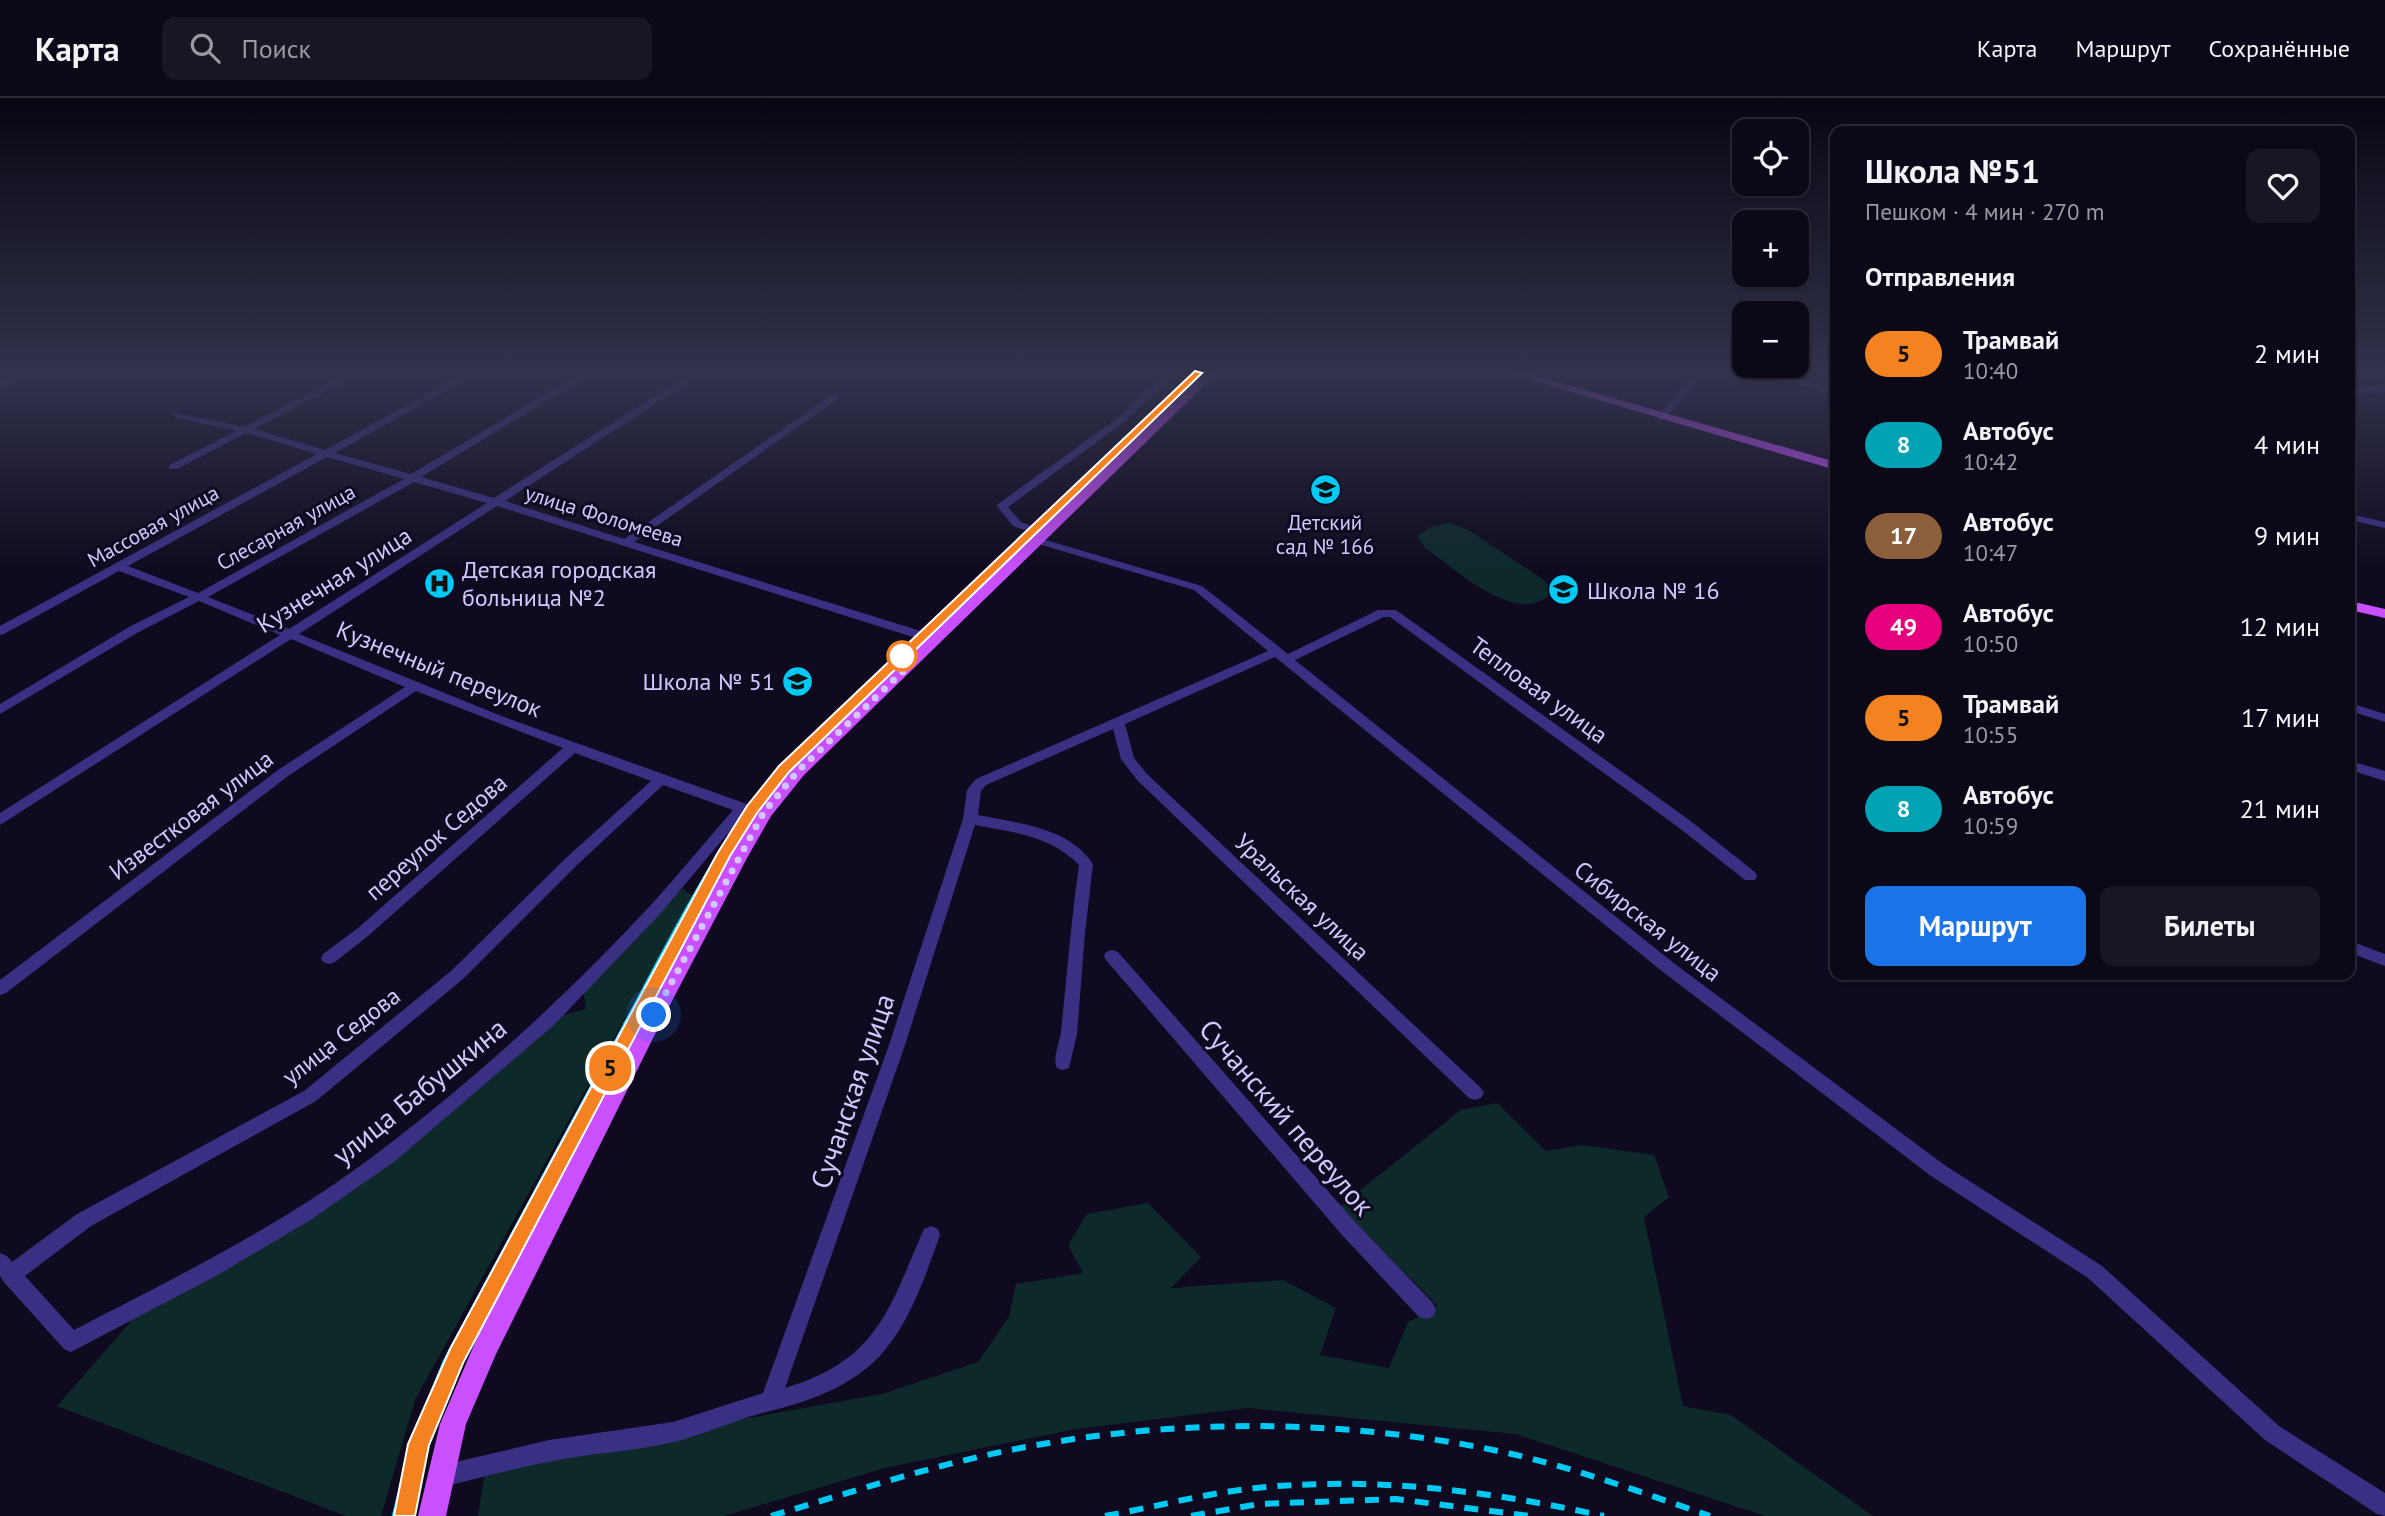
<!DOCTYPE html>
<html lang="ru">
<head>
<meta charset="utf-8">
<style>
	body { margin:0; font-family:"PT Sans",sans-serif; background:#191624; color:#f1f3f6; height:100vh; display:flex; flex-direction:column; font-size:26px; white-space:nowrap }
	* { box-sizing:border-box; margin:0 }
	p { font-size:23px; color:#9a9aa1 }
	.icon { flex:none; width:38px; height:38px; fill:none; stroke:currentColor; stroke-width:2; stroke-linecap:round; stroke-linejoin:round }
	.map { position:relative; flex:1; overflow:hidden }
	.drawer { position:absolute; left:1830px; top:28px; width:525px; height:854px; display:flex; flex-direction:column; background:#0b0817; border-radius:14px; box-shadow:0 2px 5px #0004,0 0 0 2px #2b2936 }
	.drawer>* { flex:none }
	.badge { padding:0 14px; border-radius:23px; font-size:24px; line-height:46px }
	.tools { position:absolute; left:1732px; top:21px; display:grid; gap:14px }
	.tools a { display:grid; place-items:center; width:77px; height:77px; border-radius:14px; background:#0b0817; box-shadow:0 2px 5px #0004,0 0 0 2px #2b2936; font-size:35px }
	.you { position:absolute; width:35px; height:35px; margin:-18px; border:5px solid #fff; border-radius:50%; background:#1a73e8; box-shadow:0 0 0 10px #1a73e833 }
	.map>.badge { position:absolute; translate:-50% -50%; box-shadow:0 0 0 4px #fff }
	h2 { padding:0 35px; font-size:26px; line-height:63px }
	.round { display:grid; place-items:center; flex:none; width:74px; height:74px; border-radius:14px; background:#191624 }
	.head { display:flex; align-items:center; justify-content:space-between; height:119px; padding:0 35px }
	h1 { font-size:33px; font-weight:700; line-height:52px }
	.cta { display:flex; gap:14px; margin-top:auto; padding:14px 35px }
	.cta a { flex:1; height:80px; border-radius:14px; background:#1a73e8; color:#fff; font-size:28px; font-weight:700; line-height:80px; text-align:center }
	.cta a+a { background:#191624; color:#f1f3f6 }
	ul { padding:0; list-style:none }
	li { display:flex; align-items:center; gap:21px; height:91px; padding:0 35px }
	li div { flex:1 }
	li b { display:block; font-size:26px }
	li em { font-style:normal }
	li .badge { min-width:77px; font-weight:700; text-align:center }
	header { display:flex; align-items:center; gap:42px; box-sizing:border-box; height:98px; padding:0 35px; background:#0b0817; border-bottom:2px solid #2b2936 }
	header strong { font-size:33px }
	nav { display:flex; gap:38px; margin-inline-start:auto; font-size:24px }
	.search { width:490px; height:63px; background:#191624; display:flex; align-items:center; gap:18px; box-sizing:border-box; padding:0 24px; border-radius:14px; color:#9a9aa1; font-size:26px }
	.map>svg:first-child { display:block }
	.green { fill:#0d292a }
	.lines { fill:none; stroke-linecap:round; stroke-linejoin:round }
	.minor { fill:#393083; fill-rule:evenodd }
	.major { fill:#c94fff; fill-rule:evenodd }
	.tram-far1 { stroke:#00caf3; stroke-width:2 }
	.tram { stroke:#00caf3; stroke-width:2.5 }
	.rail { stroke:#00caf3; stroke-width:6; stroke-dasharray:14 11; stroke-linecap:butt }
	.line { fill:#f58220; stroke:#fff; stroke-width:2 }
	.walk { stroke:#d2c8ff; stroke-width:7; stroke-dasharray:0 12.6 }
	.stop-dot { fill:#fff; stroke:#f58220; stroke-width:3.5 }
	.labels { text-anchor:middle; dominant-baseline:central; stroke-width:6; stroke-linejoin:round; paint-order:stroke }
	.far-street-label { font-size:21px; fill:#d2c8ff; stroke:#0f0a1f }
	.far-poi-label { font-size:21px; fill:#d2c8ff; stroke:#0f0a1f }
	.poi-label { font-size:24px; fill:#d2c8ff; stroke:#0f0a1f; text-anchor:start }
	.street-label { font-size:24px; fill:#d2c8ff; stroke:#0f0a1f }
	.near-street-label { font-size:28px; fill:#d2c8ff; stroke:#0f0a1f }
</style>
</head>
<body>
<header>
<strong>Карта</strong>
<div class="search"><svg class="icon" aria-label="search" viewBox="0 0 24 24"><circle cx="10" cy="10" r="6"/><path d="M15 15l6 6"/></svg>Поиск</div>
<nav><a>Карта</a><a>Маршрут</a><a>Сохранённые</a></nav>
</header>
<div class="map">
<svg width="2385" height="1418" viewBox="0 0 2385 1418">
	<rect width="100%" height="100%" fill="#0f0a1f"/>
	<g class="green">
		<path d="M 1449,425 L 1468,432 L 1544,482 L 1553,493 C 1519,532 1457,472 1425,450 L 1417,439 L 1430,429 Z"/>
		<polygon points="683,791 692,798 415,1302 381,1418 346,1418 57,1308 133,1221 209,1180 518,953 539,940 557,919 586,911 583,890 659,809"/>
		<polygon points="1497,1005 1546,1053 1582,1047 1654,1057 1669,1099 1644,1119 1683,1308 1731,1317 1873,1418 1765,1418 1516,1336 1248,1310 1076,1331 885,1370 724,1418 478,1418 486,1367 882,1296 978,1264 1009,1219 1016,1186 1083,1175 1068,1147 1087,1116 1148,1105 1201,1159 1171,1190 1283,1182 1336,1210 1320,1257 1389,1270 1408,1224 1438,1208 1339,1109 1461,1012"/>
	</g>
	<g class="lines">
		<g class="minor">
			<polygon points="14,275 25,275 0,292 0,285"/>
			<path d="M 349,275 L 361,275 L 254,331 L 325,352 L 466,275 L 478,275 L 335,355 L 411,376 L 581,275 L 593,275 L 421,379 L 494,400 L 688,277 L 694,277 L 694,281 L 505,403 L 624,441 L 832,297 L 838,297 L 838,301 L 634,444 L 940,539 L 942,542 L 940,545 L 932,545 L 497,408 L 299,536 L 504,619 L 744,705 L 769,711 L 771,714 L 764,719 L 745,715 L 660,816 L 555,926 L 395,1063 L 312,1121 L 216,1178 L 71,1254 L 64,1251 L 3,1183 L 0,1178 L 0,1155 L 7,1158 L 12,1164 L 77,1116 L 304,993 L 451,873 L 566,760 L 651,683 L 575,655 L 368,838 L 335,864 L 329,866 L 323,864 L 321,860 L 323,856 L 358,830 L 563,650 L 416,593 L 288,678 L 6,895 L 0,897 L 0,882 L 278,672 L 405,589 L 291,541 L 0,727 L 0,715 L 280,537 L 199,503 L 137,535 L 0,616 L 0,606 L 129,529 L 189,499 L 119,473 L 4,536 L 0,537 L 0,528 L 317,356 L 246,335 L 177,371 L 169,371 L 169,367 L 236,333 L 174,319 L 174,315 L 244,329 ZM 327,359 L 404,381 L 198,495 L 128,468 ZM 414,384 L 487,405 L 289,531 L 208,499 ZM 663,687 L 733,712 C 705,744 678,777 650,808 C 568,896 479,978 384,1050 C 289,1124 180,1177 74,1232 L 25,1178 L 91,1128 L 316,1003 L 463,881 L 576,768 Z"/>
			<polygon points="1167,275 1178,275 1120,327 1008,409 1021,424 1051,434 1051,438 1043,438 1013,428 997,408 998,406 1114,323"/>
			<polygon points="1695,275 1705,275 1664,322 1658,322 1658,318"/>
			<polygon points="1754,275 1771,275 1836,290 1836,296"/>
			<polygon points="2379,275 2385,275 2385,279"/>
			<polygon points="2385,288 2385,294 2350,296 2350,290"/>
			<polygon points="2350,416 2385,424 2385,430 2350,422"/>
			<path d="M 1039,440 L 1202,488 L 1288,556 L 1378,512 L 1396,512 L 1688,721 L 1755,774 L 1757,778 L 1755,782 L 1745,782 L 1678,729 L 1390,519 L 1384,519 L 1295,562 L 1675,866 L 1943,1066 L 2102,1168 L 2279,1328 L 2385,1395 L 2385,1418 L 2377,1416 L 2265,1342 L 2088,1180 L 1931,1078 L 1663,874 L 1275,559 L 1125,626 L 1134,660 L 1147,676 L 1481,990 L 1484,995 L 1481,1000 L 1475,1002 L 1469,1000 L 1137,682 L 1121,661 L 1113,631 L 986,687 L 981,693 L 978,717 C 1017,725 1069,729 1093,766 L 1085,835 L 1077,936 L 1069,970 L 1063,972 L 1057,970 C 1052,960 1060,945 1061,933 C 1067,878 1071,823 1079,767 C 1051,738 1013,734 975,727 L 904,950 L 785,1290 C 879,1262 889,1210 924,1131 L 931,1128 L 938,1131 L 940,1137 C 926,1176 912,1219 885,1252 C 857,1286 812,1303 770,1313 C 737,1321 706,1336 674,1344 C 633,1354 589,1355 548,1364 C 511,1371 475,1381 439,1390 L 431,1387 L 428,1379 L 431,1371 L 439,1368 L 549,1342 L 673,1324 L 763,1295 L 888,950 L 963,721 L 967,692 L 976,681 L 1268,553 L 1194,492 L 1035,445 L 1035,441 Z"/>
			<polygon points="2350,605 2385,616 2385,624 2350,613"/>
			<polygon points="2350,663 2385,673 2385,683 2350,672"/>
			<polygon points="2350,843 2385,856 2385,868 2350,855"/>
			<polygon points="1112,852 1118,854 1356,1125 1433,1205 1436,1212 1433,1219 1426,1221 1419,1219 1342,1137 1106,862 1104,858 1106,854"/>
		</g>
		<g class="major">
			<polygon points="1204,275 1217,275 804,677 771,718 747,760 663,920 496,1256 466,1326 446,1418 418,1418 440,1326 478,1238 647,911 729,760 758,710 792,669"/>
			<polygon points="1507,275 1526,275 1836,364 1836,372"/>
			<polygon points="2350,503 2385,511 2385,520 2350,512"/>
		</g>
		<path class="tram-far1" d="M 624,926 C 672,837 714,749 779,671 L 1193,275"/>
		<g class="tram">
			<polyline points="393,1418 410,1348 444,1263 625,925"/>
			<polyline points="405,1418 417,1353"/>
		</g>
		<g class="rail">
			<path d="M 771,1418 C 855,1393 939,1365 1026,1349 C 1180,1320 1345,1321 1498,1353 C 1570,1368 1640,1394 1710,1418"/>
			<path d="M 1105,1418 C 1155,1409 1206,1395 1256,1390 C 1374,1378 1489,1393 1604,1418"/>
			<polyline points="1191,1418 1259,1406 1396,1401 1530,1418"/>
		</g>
	</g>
	<linearGradient id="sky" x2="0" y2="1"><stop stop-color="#080611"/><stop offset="0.58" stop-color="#31334d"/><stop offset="1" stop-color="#31334d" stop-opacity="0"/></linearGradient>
	<rect width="2385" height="474" fill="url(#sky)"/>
	<polygon class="line" points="1195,273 1202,275 789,674 757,715 730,758 463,1265 429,1347 415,1418 394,1418 408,1346 450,1251 717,756 747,708 779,668"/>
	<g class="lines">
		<polyline class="walk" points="654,917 764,714 798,673 916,561 902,558"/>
	</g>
	<defs>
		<symbol id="school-disc" viewBox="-11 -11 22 22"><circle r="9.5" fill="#00caf3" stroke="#0f0a1f"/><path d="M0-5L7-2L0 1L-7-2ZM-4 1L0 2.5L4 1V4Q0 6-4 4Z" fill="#111"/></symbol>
		<symbol id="hospital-disc" viewBox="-11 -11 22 22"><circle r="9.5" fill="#00caf3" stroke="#0f0a1f"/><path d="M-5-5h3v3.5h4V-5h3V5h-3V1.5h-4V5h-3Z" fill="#111"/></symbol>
	</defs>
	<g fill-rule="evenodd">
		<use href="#school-disc" x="1308" y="374" width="35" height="35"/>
		<use href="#hospital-disc" x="422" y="468" width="35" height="35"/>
		<use href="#school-disc" x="1546" y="474" width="35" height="35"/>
		<use href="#school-disc" x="780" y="566" width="35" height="35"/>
	</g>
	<circle class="stop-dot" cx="902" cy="558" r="14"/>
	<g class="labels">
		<g class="far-street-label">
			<text transform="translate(604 418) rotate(17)">улица Фоломеева</text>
			<text transform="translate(153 428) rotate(-29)">Массовая улица</text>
			<text transform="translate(286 429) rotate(-29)">Слесарная улица</text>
		</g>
		<g class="far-poi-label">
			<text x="1325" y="424">Детский<tspan x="1325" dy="24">сад № 166</tspan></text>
		</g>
		<g class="poi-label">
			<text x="462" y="471">Детская городская<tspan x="462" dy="28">больница №2</tspan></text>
			<text x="1587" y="492">Школа № 16</text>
			<text x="775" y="583" text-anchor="end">Школа № 51</text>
		</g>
		<g class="street-label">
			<text transform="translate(334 482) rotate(-32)">Кузнечная улица</text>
			<text transform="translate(439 571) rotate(22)">Кузнечный переулок</text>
			<text transform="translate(1539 592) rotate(36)">Тепловая улица</text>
			<text transform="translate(191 717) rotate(-37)">Известковая улица</text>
			<text transform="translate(436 739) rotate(-41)">переулок Седова</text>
			<text transform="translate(1302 799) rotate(43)">Уральская улица</text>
			<text transform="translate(1648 823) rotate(38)">Сибирская улица</text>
			<text transform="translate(341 938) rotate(-38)">улица Седова</text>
		</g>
		<g class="near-street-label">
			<text transform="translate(419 993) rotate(-39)">улица Бабушкина</text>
			<text transform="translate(852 993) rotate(-71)">Сучанская улица</text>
			<text transform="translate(1287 1019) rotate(49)">Сучанский переулок</text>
		</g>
	</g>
</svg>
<div class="tools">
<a><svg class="icon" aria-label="locate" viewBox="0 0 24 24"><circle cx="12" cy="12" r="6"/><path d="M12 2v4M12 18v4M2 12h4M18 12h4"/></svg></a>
<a>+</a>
<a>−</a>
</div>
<div class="you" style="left:654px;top:917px"></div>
<b class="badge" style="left:610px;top:970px;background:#f58220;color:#111">5</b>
<section class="drawer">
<div class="head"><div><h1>Школа №51</h1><p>Пешком · 4 мин · 270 m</p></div><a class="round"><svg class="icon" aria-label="heart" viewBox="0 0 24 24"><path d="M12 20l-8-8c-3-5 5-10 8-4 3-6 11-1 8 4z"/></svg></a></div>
<h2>Отправления</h2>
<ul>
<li><span class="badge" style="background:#f58220;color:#111">5</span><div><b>Трамвай</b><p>10:40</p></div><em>2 мин</em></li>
<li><span class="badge" style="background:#00a3b4;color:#fff">8</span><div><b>Автобус</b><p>10:42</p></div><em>4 мин</em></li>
<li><span class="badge" style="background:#8b5e3c;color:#fff">17</span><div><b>Автобус</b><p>10:47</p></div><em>9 мин</em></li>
<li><span class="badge" style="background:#e6007e;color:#fff">49</span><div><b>Автобус</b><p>10:50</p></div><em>12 мин</em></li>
<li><span class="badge" style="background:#f58220;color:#111">5</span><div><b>Трамвай</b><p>10:55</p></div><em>17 мин</em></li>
<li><span class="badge" style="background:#00a3b4;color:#fff">8</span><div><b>Автобус</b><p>10:59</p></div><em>21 мин</em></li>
</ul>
<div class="cta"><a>Маршрут</a><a>Билеты</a></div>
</section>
</div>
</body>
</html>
